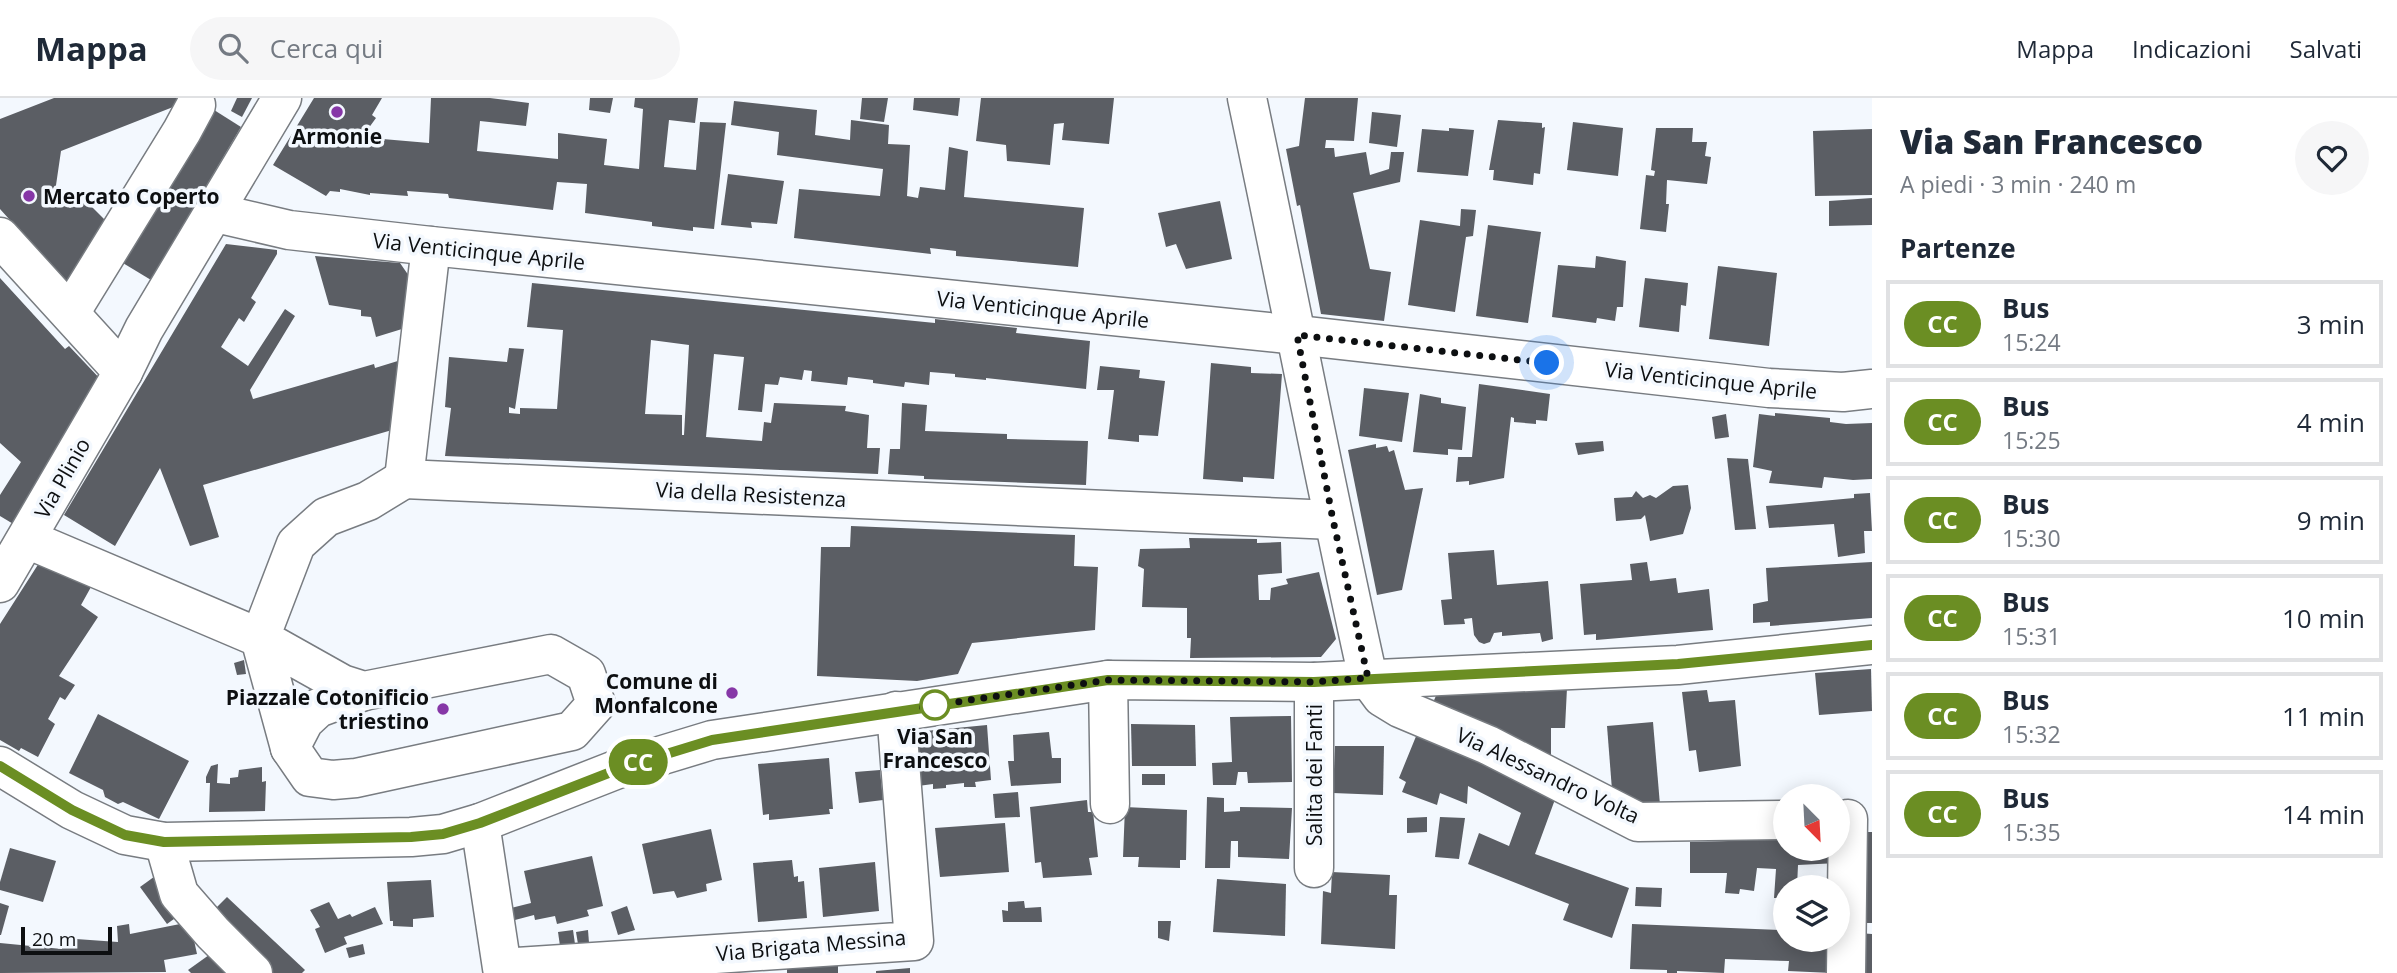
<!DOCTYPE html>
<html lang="it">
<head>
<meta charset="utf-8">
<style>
	body { margin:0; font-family:"Open Sans",sans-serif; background:#f6f6f7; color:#1f2937; height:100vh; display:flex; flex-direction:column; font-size:26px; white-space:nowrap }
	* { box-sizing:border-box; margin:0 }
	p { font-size:23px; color:#747a83 }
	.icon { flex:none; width:38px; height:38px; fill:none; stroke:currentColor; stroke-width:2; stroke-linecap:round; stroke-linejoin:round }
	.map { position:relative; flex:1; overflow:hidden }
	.drawer { display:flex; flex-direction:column; background:#fff; width:525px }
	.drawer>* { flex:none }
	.badge { padding:0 14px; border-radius:23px; font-size:24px; line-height:46px }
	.needle { width:46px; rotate:156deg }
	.buttons { position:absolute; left:1773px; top:686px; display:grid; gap:14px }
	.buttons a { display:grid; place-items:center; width:77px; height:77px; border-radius:50%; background:#fff; box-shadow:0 4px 18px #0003; font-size:35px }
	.scale { position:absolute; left:21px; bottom:18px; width:91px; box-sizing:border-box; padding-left:7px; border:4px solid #0d0f11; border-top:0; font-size:19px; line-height:24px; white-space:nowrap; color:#0d0f11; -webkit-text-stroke:5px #f3f8fe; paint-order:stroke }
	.you { position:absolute; width:35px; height:35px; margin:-18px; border:5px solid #fff; border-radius:50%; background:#1a73e8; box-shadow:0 0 0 10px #1a73e833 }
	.map>.badge { position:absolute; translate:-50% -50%; box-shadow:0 0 0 4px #fff }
	h2 { padding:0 28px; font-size:26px; line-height:63px }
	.round { display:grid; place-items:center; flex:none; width:74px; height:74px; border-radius:37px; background:#f6f6f7 }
	.summary { display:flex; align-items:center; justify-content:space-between; height:119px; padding:0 28px }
	h1 { font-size:33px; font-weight:800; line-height:52px }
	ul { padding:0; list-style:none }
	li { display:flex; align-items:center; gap:21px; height:88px; margin:0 14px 10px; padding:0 14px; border:4px solid #e0e1e3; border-radius:0px }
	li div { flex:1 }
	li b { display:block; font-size:26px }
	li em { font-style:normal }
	li .badge { min-width:77px; font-weight:700; text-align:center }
	header { display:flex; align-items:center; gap:42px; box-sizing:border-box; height:98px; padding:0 35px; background:#fff; border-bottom:2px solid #e0e1e3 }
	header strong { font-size:33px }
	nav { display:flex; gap:38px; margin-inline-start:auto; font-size:24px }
	.search { width:490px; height:63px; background:#f6f6f7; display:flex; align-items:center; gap:18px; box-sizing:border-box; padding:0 24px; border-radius:38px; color:#747a83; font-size:26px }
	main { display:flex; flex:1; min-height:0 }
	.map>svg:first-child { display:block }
	.building { fill:#5b5e64; fill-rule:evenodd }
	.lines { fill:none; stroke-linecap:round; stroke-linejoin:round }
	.minor-casing { stroke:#787c81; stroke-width:41 }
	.minor { stroke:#fff; stroke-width:38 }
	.line-casing { stroke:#fff; stroke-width:16 }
	.line { stroke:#6b8e23; stroke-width:10 }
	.walk { stroke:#0d0f11; stroke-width:7; stroke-dasharray:0 12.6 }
	.poi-dot { fill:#8637a7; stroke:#f3f8fe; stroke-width:2.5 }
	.stop-dot { fill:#fff; stroke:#6b8e23; stroke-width:3.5 }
	.labels { text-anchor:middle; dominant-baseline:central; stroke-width:7; stroke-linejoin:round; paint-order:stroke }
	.poi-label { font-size:21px; font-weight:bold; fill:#0d0f11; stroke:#f3f8fe; text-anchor:end }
	.street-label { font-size:21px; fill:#0d0f11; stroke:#f3f8fe }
	.stop-label { font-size:21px; font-weight:bold; fill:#0d0f11; stroke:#f3f8fe }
</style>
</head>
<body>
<header>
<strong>Mappa</strong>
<div class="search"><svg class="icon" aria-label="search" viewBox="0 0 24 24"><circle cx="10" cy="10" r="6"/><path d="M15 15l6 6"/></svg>Cerca qui</div>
<nav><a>Mappa</a><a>Indicazioni</a><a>Salvati</a></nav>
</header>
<main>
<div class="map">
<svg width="1872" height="875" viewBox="0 0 1872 875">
	<rect width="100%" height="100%" fill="#f3f8fe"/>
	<g class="building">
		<polygon points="54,0 196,0 61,53 55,94 70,110 80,102 87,104 108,125 74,193 0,111 0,21"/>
		<polygon points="237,0 252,0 242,19 231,13"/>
		<polygon points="314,0 382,0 372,17 376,20 368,31 371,40 429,45 431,0 490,0 529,5 526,28 480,23 477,53 558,61 558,35 607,41 604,67 639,71 643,11 634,9 635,0 698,0 695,25 669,22 664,69 696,72 700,24 726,25 714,131 693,129 693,133 652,128 652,124 585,115 587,86 557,84 553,112 449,100 448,96 407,93 408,98 370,95 370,97 340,91 340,94 330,93 326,98 273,67"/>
		<polygon points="590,0 613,0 610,15 589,12"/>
		<polygon points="862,0 888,0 884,24 860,21"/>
		<polygon points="914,0 960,0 958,18 913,12"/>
		<polygon points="981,0 1114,0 1109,46 1062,42 1064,25 1054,26 1050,67 1007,63 1006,47 976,43"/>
		<polygon points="1305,0 1358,0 1354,43 1326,42 1325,50 1334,50 1335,59 1366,54 1370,77 1389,71 1391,54 1404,54 1400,84 1353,95 1370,171 1391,174 1384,223 1321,216 1300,107 1297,108 1286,51 1299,48"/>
		<polygon points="734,3 817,12 815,37 850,42 851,22 889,27 888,46 910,47 907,98 918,100 920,89 945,92 949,49 968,53 964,99 1084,110 1078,169 956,158 956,153 930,150 931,156 794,140 799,91 880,98 883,71 777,57 779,34 731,27"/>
		<polygon points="203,5 241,29 151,182 113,159"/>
		<polygon points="1372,14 1401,17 1397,49 1369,45"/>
		<polygon points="1498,22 1542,25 1542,30 1545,29 1540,76 1534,75 1533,87 1493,82 1494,72 1489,72"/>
		<polygon points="1573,24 1623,30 1618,78 1567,72"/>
		<polygon points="1449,30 1474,32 1468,78 1417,74 1422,31 1449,33"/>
		<polygon points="1656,30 1693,30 1692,44 1707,44 1705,58 1711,59 1707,86 1667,82 1666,106 1669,106 1666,134 1640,131 1646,77 1654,78 1655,73 1651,72"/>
		<polygon points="1872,31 1872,97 1815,98 1813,33"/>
		<polygon points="728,76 784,83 777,126 751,124 752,130 721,127"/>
		<polygon points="1872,100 1872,127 1829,128 1829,103"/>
		<polygon points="1220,103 1232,161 1186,171 1176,146 1166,149 1158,115"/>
		<polygon points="1461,111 1476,112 1473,138 1466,139 1455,214 1408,207 1420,122 1460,128"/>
		<polygon points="1488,127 1541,134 1528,225 1476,218"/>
		<polygon points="226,146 277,152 277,156 251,200 256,204 244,224 239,220 221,249 248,268 285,211 295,218 250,292 253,301 374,266 375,270 401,262 392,332 203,387 219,439 190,448 160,370 115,448 64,417"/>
		<polygon points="315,158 400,165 409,178 402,231 376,239 371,219 361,218 361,212 329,207"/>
		<polygon points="1596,158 1626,163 1623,209 1617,209 1615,223 1597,220 1596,225 1552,219 1558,167 1595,170"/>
		<polygon points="1718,168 1777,175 1769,248 1709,241"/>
		<polygon points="0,180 65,251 69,248 104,285 15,427 0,418 0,397 21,364 0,345"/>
		<polygon points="1645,180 1688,185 1686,208 1681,207 1679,234 1639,229"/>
		<path d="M 532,185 L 935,225 L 935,221 L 1017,230 L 1016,235 L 1090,243 L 1086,291 L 986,280 L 986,282 L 955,279 L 955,276 L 930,274 L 929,287 L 905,284 L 904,289 L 873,285 L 873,282 L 848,279 L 847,287 L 811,283 L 812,273 L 804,272 L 802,282 L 780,279 L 778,287 L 765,286 L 762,314 L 738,312 L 744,259 L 714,256 L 706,339 L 762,343 L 764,324 L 771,325 L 774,305 L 846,308 L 845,313 L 869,317 L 867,350 L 880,350 L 878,376 L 445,358 L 451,310 L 445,309 L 449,259 L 507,264 L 509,250 L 524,251 L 515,311 L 509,309 L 509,315 L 520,316 L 520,310 L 557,311 L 563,232 L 527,229 ZM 651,242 L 689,247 L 684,337 L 682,337 L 682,317 L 645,316 Z"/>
		<polygon points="1211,265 1251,269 1251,275 1282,276 1274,381 1243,379 1243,384 1203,381"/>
		<polygon points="1100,268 1140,272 1139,280 1165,283 1158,338 1139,337 1139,344 1108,341 1114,292 1097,292"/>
		<polygon points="1479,286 1550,296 1547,323 1536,322 1536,326 1514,324 1514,320 1511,319 1504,380 1469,387 1469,383 1456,384 1458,359 1472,359"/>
		<polygon points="1364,290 1409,295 1402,344 1359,338"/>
		<polygon points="1420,296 1441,300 1441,305 1466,309 1462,352 1448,351 1448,357 1413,354"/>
		<polygon points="902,305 927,307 925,333 1007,336 1007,341 1088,343 1086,387 924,381 924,378 888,376 890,351 900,351"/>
		<polygon points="1775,315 1830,320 1830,324 1846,326 1872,325 1872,381 1853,382 1824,379 1822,390 1769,385 1772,373 1753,369 1759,316 1775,318"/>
		<polygon points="1726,316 1729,339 1715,341 1712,319"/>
		<polygon points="1603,343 1604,353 1578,357 1575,345"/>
		<polygon points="1376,346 1376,350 1387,348 1389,354 1394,352 1405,392 1423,390 1402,492 1377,497 1348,352"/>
		<polygon points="1727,360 1748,361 1756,431 1735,432"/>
		<polygon points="1688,387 1691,410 1683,436 1650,443 1645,417 1641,421 1616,423 1614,400 1632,399 1636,393 1643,400 1650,397 1656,400 1673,388"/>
		<polygon points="1870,395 1872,433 1864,433 1865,455 1838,459 1834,426 1769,430 1766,408 1854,400 1854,396"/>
		<polygon points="851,428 1075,437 1074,468 1098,469 1095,532 972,545 958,576 917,583 817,578 821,449 850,449"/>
		<polygon points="1189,440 1257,441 1257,445 1281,444 1282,475 1258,477 1259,502 1270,502 1271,490 1288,486 1286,481 1319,474 1336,541 1321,559 1190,560 1191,540 1187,540 1187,510 1142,509 1144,471 1138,468 1140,451 1190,450"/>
		<polygon points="1494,452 1497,487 1548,483 1553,541 1542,544 1540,535 1502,538 1502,534 1494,535 1490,544 1484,546 1479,544 1474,537 1472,520 1464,521 1465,526 1444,527 1441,502 1452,501 1448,455"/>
		<polygon points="1647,464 1650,483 1676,480 1678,495 1709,491 1713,532 1596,542 1596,536 1584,537 1580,486 1632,482 1630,466"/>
		<polygon points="1872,464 1872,520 1770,528 1770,524 1753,525 1753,506 1768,503 1766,470"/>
		<polygon points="39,465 91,489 81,507 98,519 59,578 75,587 65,602 60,599 48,621 55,626 38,659 21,650 19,653 0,642 0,526"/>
		<polygon points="244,562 246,576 237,577 234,565"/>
		<polygon points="1871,571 1872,613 1819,617 1815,575"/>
		<polygon points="1567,590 1565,630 1551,630 1551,660 1432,607 1438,593"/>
		<polygon points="1707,592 1709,604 1735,602 1741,668 1699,674 1696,652 1689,653 1682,594"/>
		<polygon points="98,616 189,663 159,721 123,704 118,706 105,699 103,692 69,675"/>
		<polygon points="1291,618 1292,684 1248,685 1247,674 1238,674 1236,687 1213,687 1212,665 1232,664 1230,619"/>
		<polygon points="1653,624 1660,707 1643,709 1612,692 1607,628"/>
		<polygon points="1131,626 1195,627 1196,668 1132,668"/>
		<polygon points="987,627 991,682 975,684 976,689 964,689 964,685 946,687 946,690 933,691 933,686 918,688 915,634"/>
		<polygon points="1419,631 1557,696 1535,756 1629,790 1612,840 1563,822 1569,806 1468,766 1479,735 1509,748 1521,715 1468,688 1467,706 1440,695 1437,707 1402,694 1406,684 1399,680"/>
		<polygon points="1049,634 1052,660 1061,660 1061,685 1011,688 1008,663 1014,663 1013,637"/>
		<polygon points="1335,648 1384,648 1383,697 1333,695"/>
		<polygon points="829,660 833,711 829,711 830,716 769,722 769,716 763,717 758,666"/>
		<polygon points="218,666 217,685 230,686 230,680 238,679 239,672 262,669 262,684 266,683 265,713 209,714 210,685 206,685 206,679 211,668"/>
		<polygon points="880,672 883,702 859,705 855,674"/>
		<rect x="1142" y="676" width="23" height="11"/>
		<polygon points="1018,694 1020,719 995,720 993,696"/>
		<polygon points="1207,699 1224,700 1224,714 1240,713 1240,709 1292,710 1289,761 1238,759 1238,743 1231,743 1230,770 1205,770"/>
		<polygon points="1087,702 1088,714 1093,714 1098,759 1089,760 1092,777 1043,780 1041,764 1035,765 1030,709"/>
		<polygon points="1125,709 1187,712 1186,762 1180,762 1180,770 1138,769 1139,759 1123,759"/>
		<polygon points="1427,719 1427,734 1407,735 1407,720"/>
		<polygon points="1440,719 1465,720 1459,761 1435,759"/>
		<polygon points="1005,725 1009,774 940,779 935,730"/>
		<polygon points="711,731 722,782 706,786 707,793 677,800 674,793 653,796 642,746"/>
		<polygon points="1858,734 1872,734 1872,825 1861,825"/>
		<polygon points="1785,737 1785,751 1838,751 1838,765 1798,767 1797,789 1785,789 1783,800 1774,800 1776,771 1757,770 1754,793 1740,791 1739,796 1725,795 1727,775 1690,775 1690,744 1728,743 1728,739"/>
		<polygon points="10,750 56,763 43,804 0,792 0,784"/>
		<polygon points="592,758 603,808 587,812 589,818 557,826 555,818 535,822 534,817 515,822 511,810 531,805 524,773"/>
		<polygon points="792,762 794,779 798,778 798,784 804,783 807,820 758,824 753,765"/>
		<polygon points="875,764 879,813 823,819 819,770"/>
		<polygon points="1332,774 1390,777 1389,797 1397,797 1395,851 1321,846 1323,793 1331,795"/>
		<polygon points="158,776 185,813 167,826 140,789"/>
		<polygon points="1217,781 1286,786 1285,838 1213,834"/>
		<polygon points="431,782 434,819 413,821 413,829 393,828 393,823 390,823 387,784"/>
		<polygon points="1636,789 1662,790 1661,809 1635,808"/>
		<polygon points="227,799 305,872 302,875 263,875 215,811"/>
		<polygon points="1024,803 1025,810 1041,809 1042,824 1003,824 1002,812 1008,813 1008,804"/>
		<polygon points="329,804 338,821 350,816 352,819 375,809 383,826 344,839 347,846 325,855 315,831 320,829 310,812"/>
		<polygon points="0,805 9,808 1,837 0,837"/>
		<polygon points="627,808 635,832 618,837 611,814"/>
		<polygon points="1781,817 1785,817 1785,842 1834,842 1832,875 1788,873 1789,863 1725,861 1724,875 1677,873 1677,875 1667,875 1667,872 1630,871 1632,826 1780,832"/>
		<polygon points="1158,823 1171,823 1169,843 1158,840"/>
		<polygon points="190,824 197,856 164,862 166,874 0,875 0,845 62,851 62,840 118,844 117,828 129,826 130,836"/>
		<polygon points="573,832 575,846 560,848 558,834"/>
		<polygon points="588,832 589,845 578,846 576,834"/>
		<polygon points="1859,835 1872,836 1872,875 1857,875"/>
		<polygon points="363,846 365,856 349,860 346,850"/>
		<polygon points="216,852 240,875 191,875 188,872"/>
		<polygon points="838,867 838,875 787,875 787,869"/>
		<polygon points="910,870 910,875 876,875 876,873"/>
	</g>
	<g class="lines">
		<defs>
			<g id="minor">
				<path d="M 1247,0 C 1288,193 1325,387 1368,580 L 1382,599 L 1400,610 L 1488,647 L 1638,724 L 1785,722"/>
				<polyline points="216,115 289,132 431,148 1297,237 1769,290 1843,294 1872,291"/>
				<polyline points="0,139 123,274"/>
				<polyline points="70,215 182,33 196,7"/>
				<polyline points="404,381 1333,422"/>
				<polyline points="404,381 431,148"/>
				<polyline points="27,441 260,540 342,586 364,593 551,556 586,576 596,606 572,633 356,680 333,682 310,679 290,650 260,540 296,446 326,419 368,403 404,381"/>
				<polyline points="0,485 123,274 144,231 282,0"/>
				<polyline points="1108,582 1110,706"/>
				<polyline points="290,650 304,623 318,610 364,593"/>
				<polyline points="0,668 72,712 125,737 164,744 411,739 443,736 480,725 623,669 712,642 1108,582 1314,584 1678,567 1872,547"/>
				<polyline points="480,725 502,870 914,843 896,613"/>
				<polyline points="164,744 179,796 213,835 253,875"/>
				<polyline points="1314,770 1314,584"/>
				<polyline points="1846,875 1848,721"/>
			</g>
		</defs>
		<use href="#minor" class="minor-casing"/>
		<use href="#minor" class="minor"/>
	</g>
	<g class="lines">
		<defs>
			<polyline id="line" points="0,668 72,712 125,737 164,744 411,739 443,736 480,725 624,669 712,642 1108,582 1314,584 1678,566 1872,547"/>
		</defs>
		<use href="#line" class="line-casing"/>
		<use href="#line" class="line"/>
		<polyline class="walk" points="935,607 922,609 1108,582 1314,584 1368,580 1333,422 1297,237 1547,265"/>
	</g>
	<g class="poi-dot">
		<circle cx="337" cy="14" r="7"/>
		<circle cx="29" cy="98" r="7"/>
		<circle cx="732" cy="595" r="7"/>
		<circle cx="443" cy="611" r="7"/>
	</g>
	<circle class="stop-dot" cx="935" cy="607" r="14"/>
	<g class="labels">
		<g class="poi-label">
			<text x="337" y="38" text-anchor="middle">Armonie</text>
			<text x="43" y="98" text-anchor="start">Mercato Coperto</text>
			<text x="718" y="583">Comune di<tspan x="718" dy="24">Monfalcone</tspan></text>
			<text x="429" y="599">Piazzale Cotonificio<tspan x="429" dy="24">triestino</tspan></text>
		</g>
		<g class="street-label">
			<text transform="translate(479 153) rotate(6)">Via Venticinque Aprile</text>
			<text transform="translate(1043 211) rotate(6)">Via Venticinque Aprile</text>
			<text transform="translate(1711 282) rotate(6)">Via Venticinque Aprile</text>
			<text transform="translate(62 380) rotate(-60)">Via Plinio</text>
			<text transform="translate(751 396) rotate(3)">Via della Resistenza</text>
			<text transform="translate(1314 677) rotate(-90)">Salita dei Fanti</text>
			<text transform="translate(1548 677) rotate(25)">Via Alessandro Volta</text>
			<text transform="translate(811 847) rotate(-5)">Via Brigata Messina</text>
		</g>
		<g class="stop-label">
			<text x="935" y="638">Via San<tspan x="935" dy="24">Francesco</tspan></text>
		</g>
	</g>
</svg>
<div class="buttons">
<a><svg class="needle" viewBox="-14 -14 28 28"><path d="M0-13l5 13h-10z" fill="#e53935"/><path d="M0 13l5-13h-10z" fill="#747a83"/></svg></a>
<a><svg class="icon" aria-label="layers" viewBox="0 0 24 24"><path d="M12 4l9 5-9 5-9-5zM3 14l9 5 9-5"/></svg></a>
</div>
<div class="scale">20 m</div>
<div class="you" style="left:1547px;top:265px"></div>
<b class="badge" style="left:638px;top:664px;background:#6b8e23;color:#fff">CC</b>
</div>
<section class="drawer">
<div class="summary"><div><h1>Via San Francesco</h1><p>A piedi · 3 min · 240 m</p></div><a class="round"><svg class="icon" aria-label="heart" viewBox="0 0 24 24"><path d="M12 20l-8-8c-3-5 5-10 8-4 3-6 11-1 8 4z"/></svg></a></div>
<h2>Partenze</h2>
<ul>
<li><span class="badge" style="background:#6b8e23;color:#fff">CC</span><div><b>Bus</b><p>15:24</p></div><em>3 min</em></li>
<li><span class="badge" style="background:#6b8e23;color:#fff">CC</span><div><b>Bus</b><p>15:25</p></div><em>4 min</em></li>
<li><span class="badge" style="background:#6b8e23;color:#fff">CC</span><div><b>Bus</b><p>15:30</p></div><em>9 min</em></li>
<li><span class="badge" style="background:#6b8e23;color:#fff">CC</span><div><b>Bus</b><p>15:31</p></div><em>10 min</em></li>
<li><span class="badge" style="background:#6b8e23;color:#fff">CC</span><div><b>Bus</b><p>15:32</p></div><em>11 min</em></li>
<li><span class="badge" style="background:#6b8e23;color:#fff">CC</span><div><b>Bus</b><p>15:35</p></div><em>14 min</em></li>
</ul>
</section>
</main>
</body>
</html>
